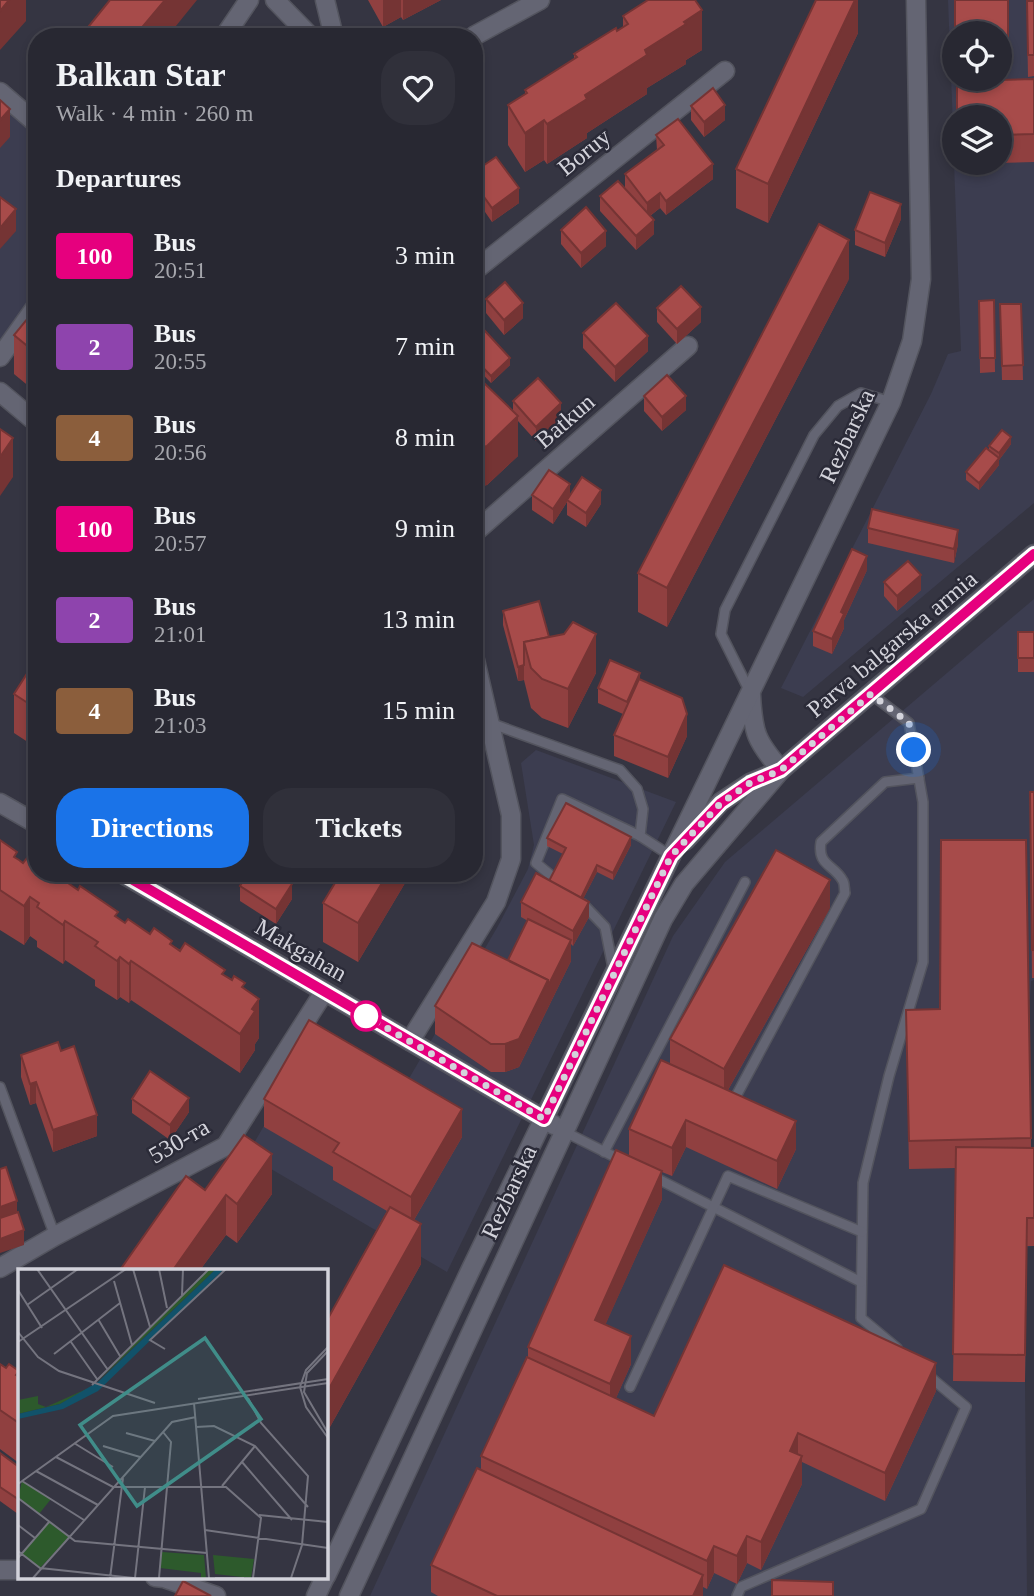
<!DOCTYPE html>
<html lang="en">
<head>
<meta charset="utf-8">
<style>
	body { margin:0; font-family:Georgia,serif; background:#30303a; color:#f1f3f6; height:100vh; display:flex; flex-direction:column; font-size:26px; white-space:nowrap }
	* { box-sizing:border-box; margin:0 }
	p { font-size:23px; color:#a5a6ac }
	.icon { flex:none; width:38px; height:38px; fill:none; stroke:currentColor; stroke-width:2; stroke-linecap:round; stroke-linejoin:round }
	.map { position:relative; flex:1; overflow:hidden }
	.panel { position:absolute; left:28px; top:28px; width:455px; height:854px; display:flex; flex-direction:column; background:#282832; border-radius:28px; box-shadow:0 4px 10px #0003,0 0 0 2px #44444d }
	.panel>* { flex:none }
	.badge { padding:0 14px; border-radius:5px; font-size:24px; line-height:46px }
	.buttons { position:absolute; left:942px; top:21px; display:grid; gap:14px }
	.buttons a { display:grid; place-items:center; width:70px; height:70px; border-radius:50%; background:#282832; box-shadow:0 4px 10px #0003,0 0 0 2px #44444d; font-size:35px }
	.you { position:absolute; width:35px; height:35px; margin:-18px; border:5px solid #fff; border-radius:50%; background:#1a73e8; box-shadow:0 0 0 10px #1a73e833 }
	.map>.badge { position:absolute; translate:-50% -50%; box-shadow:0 0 0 4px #fff }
	h2 { padding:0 28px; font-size:26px; line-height:63px }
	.round { display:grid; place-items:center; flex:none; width:74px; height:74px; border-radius:28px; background:#30303a }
	.summary { display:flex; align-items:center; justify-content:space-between; height:119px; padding:0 28px }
	h1 { font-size:33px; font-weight:600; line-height:52px }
	.primary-button { display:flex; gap:14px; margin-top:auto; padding:14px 28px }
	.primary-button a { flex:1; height:80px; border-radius:28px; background:#1a73e8; color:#fff; font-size:28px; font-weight:600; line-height:80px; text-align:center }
	.primary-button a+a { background:#30303a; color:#f1f3f6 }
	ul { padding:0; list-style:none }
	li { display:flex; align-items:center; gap:21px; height:91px; padding:0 28px }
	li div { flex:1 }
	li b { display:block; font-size:26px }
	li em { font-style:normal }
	li .badge { min-width:77px; font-weight:700; text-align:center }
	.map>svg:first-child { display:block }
	.built { fill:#3c3d50; fill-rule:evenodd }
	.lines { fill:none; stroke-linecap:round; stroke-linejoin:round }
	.lane-casing { stroke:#53545e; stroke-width:12 }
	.street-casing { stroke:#53545e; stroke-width:21 }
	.secondary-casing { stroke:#53545e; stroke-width:21 }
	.lane { stroke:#646573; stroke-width:9 }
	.street { stroke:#646573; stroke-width:18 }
	.secondary { stroke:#646573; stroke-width:18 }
	.wall { fill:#904040 }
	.shaded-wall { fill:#753434 }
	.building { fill:#a74b4a; stroke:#753434; stroke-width:2 }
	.line-casing { stroke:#fff; stroke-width:16 }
	.line { stroke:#e6007e; stroke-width:10 }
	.walk { stroke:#d3d3db; stroke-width:7; stroke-dasharray:0 12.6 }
	.stop-dot { fill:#fff; stroke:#e6007e; stroke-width:3.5 }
	.labels { text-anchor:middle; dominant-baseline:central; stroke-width:5; stroke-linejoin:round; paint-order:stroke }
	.street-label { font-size:24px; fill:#d3d3db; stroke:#2b2b38 }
	.inset-road { fill:none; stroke:#74747f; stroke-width:2 }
	.view { fill:#408d89; fill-opacity:0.15; stroke:#408d89; stroke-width:3.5 }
	.inset-edge { fill:none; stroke:#d3d3db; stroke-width:3.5 }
</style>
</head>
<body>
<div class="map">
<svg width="1034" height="1596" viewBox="0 0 1034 1596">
	<rect width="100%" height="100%" fill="#353542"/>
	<g class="built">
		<path d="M 948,0 L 1034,0 L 1034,503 L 803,697 L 781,688 L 931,394 L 948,354 L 961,351 L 954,163 L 999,163 L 999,117 L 954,117 L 954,152 ZM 954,33 L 999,33 L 999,79 L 954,79 Z"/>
		<polygon points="0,92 37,124 37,305 0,357"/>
		<polygon points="1034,599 1034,980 1031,981 1028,1034 1031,1166 1034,1174 1034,1246 1027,1247 1025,1382 1027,1596 370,1596 673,936 725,862"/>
		<polygon points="536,750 676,802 447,1272 247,1155 309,1048 397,1099 498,926 528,869 534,845 521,763"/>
	</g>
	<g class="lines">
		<defs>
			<g id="lane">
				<polyline points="750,692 721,634 725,610 814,435 838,406 861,393 891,402"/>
				<polyline points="871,694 909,723 923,802 923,962 889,1076 863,1183 861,1318 897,1348"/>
				<polyline points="490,723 620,770 637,789 643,809 640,836"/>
				<polyline points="554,878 536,863 562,799 640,836 671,856"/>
				<polyline points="583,904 605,927 613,968"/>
				<polyline points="0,1087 55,1236"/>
				<path d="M 735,1098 L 845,893 C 844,889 845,885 843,881 C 834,864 817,866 821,842 L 885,782 L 919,778"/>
				<polyline points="565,1132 623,1161"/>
				<polyline points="604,1152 745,882"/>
				<polyline points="654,1177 861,1282"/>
				<polyline points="630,1387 728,1176 862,1232"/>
				<polyline points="737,1596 741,1587 921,1509 966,1407 929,1376"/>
			</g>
			<g id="street">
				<polyline points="275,0 311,37"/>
				<polyline points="325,0 334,37"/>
				<polyline points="474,36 540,0"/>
				<polyline points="224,37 249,0"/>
				<polyline points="0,92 37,124"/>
				<polyline points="474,271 725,71"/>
				<polyline points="0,357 37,305"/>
				<polyline points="0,392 37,423"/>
				<polyline points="474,533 688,346"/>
				<polyline points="410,1041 496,902 511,859 511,815 474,656"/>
				<polyline points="0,1268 55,1236 226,1146 324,992"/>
				<polyline points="0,1570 19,1570"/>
				<polyline points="155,1577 164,1578 216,1596"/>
			</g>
			<g id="secondary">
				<path d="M 751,695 C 753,733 756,741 781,770"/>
				<polyline points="0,803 37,824"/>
				<polyline points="685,841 721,802 750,783 776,772"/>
				<polyline points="121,873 554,1125"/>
				<polyline points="326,1576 471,1269 891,402 912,341 921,279 916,0"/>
				<polyline points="316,1596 325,1577"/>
				<polyline points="349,1596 663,919 684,884 781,770 1034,554"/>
			</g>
		</defs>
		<use href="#lane" class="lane-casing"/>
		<use href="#street" class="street-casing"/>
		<use href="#secondary" class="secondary-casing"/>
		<use href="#lane" class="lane"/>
		<use href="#street" class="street"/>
		<use href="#secondary" class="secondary"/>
	</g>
	<g class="wall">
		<polygon points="368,0 441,0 403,20 401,17 383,27"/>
		<polygon points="858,0 858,33 768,223 736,208 736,169"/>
		<polygon points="954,0 1008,0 1008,65 999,66 999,33 955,33"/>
		<polygon points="1034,1 1034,76 1028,77 1027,22"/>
		<polygon points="623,16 702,50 686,60 686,64 647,88 647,94 587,133 587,138 547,164 544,160 525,172 508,145 508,105 525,95 525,90 574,59 574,54 623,28"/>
		<polygon points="1034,79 1034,162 958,164 958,163 999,163 999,117 957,117 957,81"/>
		<polygon points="691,106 725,120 704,137 691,120"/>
		<polygon points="656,135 713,179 666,215 660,208 650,216 654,234 636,250 600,211 600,196 625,188 625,174 657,150"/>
		<polygon points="474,172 519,203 492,222 476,199 481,233 474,238"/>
		<polygon points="901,219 885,257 855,245 855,230"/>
		<polygon points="561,230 606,246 581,268 561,244"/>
		<polygon points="849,279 667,627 638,612 638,573"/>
		<polygon points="486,299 523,318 504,335 486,313"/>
		<polygon points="994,300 995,372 980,373 979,301"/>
		<polygon points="1000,304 1021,304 1023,380 1002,380"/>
		<polygon points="37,307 37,393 14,374 14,335"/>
		<polygon points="657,308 701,322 677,344 657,322"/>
		<polygon points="474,319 510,365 491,383 474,365"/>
		<polygon points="583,333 648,351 615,382 583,348"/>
		<polygon points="474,383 513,411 513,401 561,418 536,441 518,421 518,456 487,485 474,488"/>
		<polygon points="644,396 686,410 662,431 644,411"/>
		<polygon points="1011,444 999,460 999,465 979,490 966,480 966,472 989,450 989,446"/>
		<polygon points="532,495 570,496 601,504 586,527 567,515 567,502 553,524 532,510"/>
		<polygon points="868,528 958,544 954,563 868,543"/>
		<polygon points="867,570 844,620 844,628 832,654 813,646 813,631"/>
		<polygon points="884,582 921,590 897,611 884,596"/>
		<polygon points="503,611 549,637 596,673 568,728 542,718 531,708 524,680 518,681 503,625"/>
		<rect x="1018" y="632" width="16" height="40"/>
		<polygon points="37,658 37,748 14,733 14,694"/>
		<polygon points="640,679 687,736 668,778 614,756 614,735 623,714 598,703 598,688"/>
		<polygon points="1030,792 1034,792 1034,978 1032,978"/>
		<polygon points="547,838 631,845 613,880 597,872 583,899 589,917 573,946 571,944 571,961 519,1067 505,1072 491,1072 435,1034 435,1006 508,960 528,921 521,917 521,902 549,881 563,854 547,846"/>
		<polygon points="0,840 17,859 23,863 37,865 70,885 125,923 150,934 172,945 225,976 245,989 259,1038 255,1044 255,1050 240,1073 131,1000 129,1003 120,997 117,1000 95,986 95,980 65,960 63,964 37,947 37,941 30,936 24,945 0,930"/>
		<polygon points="1026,840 1031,1148 1034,1148 1034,1246 1027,1246 1025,1382 953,1381 956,1168 909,1169 906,1010 940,1009"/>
		<polygon points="206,873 229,873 223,884"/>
		<polygon points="341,873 411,873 358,962 323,942 323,903"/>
		<polygon points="275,880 292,899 276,924 240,901 240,886"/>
		<polygon points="830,908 728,1090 796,1149 777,1189 686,1147 672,1176 662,1172 662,1199 605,1325 631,1364 616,1398 654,1416 936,1391 885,1501 802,1462 802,1484 761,1570 747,1563 737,1584 714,1573 707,1589 703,1587 703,1596 438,1596 431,1592 431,1565 481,1471 481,1456 528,1357 528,1347 629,1156 629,1129 670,1064 670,1039"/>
		<polygon points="61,1051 97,1136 53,1152 36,1103 30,1105 21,1077 21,1055"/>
		<polygon points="132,1099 189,1112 170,1140 132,1113"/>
		<polygon points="264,1099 462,1137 414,1220 421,1264 326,1434 326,1322 387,1211 333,1180 333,1167 264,1127"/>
		<polygon points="205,1190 272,1194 237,1243 226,1235 200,1270 120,1270"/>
		<polygon points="0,1364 6,1368 19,1371 19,1463 0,1449"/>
		<polygon points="0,1453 19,1467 18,1514 0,1501"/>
	</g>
	<g class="shaded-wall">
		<polygon points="9,0 26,0 26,21 0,50 0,11"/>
		<polygon points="165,0 197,0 167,37 134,37"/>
		<polygon points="383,0 401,0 401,17 383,27"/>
		<polygon points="403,0 441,0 403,20"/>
		<polygon points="855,0 858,0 858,33 768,223 768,184"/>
		<polygon points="702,10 702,50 686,60 686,64 647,88 647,94 587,133 587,138 547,164 547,124 645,50"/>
		<polygon points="725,105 725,120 704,137 704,122"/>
		<polygon points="10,109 10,137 0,148 0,120"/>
		<polygon points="544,120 544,160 525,172 525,133"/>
		<polygon points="713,164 713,179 666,215 666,201"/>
		<polygon points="519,188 519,203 492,222 492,208"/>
		<polygon points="660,193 660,208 647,218 647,203"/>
		<polygon points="476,196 476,215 481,211 481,233 474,238 474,197"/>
		<polygon points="901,204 901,219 885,257 885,243"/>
		<polygon points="16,209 16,231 0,249 0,228"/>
		<polygon points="654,220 654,234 636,250 636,236"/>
		<polygon points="606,231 606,246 581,268 581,253"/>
		<polygon points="849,240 849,279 667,627 667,588"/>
		<polygon points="523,303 523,318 504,335 504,320"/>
		<polygon points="701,307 701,322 677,344 677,329"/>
		<polygon points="648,336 648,351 615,382 615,367"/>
		<polygon points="510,358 510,365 491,383 491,376"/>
		<polygon points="686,396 686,410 662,431 662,417"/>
		<polygon points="561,403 561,418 536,441 536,427"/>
		<polygon points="518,416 518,456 487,485 474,488 474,449"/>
		<polygon points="1011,437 1011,444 999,460 999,465 979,490 979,483 999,458 999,453"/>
		<polygon points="13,438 13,477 0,496 0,457"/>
		<polygon points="570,484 570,498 567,500 567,502 553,524 553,509"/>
		<polygon points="601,490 601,504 586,527 586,513"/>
		<polygon points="958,530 958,544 954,563 954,549"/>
		<polygon points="867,556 867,570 844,620 844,628 832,654 832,639 841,612"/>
		<polygon points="921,575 921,590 897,611 897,596"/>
		<polygon points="596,634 596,673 568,728 568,689"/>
		<polygon points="524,665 524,680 518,681 518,667"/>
		<polygon points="640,673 640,688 627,716 627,702"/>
		<polygon points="687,714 687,736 668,778 668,757"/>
		<polygon points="631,837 631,845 613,880 613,873"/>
		<polygon points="597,865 597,872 578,909 578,902"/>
		<polygon points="223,873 229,873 223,884"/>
		<polygon points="388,873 411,873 358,962 358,923"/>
		<polygon points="830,880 830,908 724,1097 724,1069"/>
		<polygon points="292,884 292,899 276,924 276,909"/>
		<polygon points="30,897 30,936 24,945 24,906"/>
		<polygon points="589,902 589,917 573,946 573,931"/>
		<polygon points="65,921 65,960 63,964 63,925"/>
		<polygon points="571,940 571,961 519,1067 505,1072 505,1044 548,980"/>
		<polygon points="120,957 120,997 117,1000 117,961"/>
		<polygon points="131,961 131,1000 129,1003 129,964"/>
		<polygon points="259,999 259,1038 255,1044 255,1050 240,1073 240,1034 252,1009"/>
		<polygon points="36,1082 36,1103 30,1105 30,1084"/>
		<polygon points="189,1098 189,1112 170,1140 170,1125"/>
		<polygon points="462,1109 462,1137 411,1225 411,1197"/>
		<polygon points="97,1115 97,1136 53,1152 53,1130"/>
		<polygon points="686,1120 686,1147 672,1176 672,1148"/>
		<polygon points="796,1121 796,1149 777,1189 777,1161"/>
		<polygon points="272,1154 272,1194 237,1243 237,1204"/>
		<polygon points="662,1171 662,1199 595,1348 595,1320"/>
		<polygon points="226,1195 226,1235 200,1270 173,1270"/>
		<polygon points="17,1201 17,1215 0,1221 0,1207"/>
		<polygon points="421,1224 421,1264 326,1434 326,1394"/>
		<polygon points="24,1230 24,1245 0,1253 0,1239"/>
		<polygon points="631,1336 631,1364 610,1412 610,1384"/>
		<polygon points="936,1363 936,1391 885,1501 885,1473"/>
		<polygon points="798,1433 798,1461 790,1451"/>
		<polygon points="802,1456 802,1484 761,1570 761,1542"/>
		<polygon points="19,1497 19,1511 18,1514 18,1499"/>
		<polygon points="747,1536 747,1563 737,1584 737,1556"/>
		<polygon points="714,1546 714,1573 707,1589 707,1561"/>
		<polygon points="703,1575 703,1596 693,1596"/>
	</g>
	<g class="building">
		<polygon points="0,0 9,0 0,11"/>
		<polygon points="110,0 165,0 134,37 80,37"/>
		<polygon points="648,0 695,0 702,10 684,22 686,24 645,50 647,55 585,95 587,99 547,124 544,120 525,133 508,105 527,93 525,90 577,57 574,54 616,28 617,31 628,24 623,16"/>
		<polygon points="816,0 855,0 768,184 736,169"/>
		<polygon points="955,0 1008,0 1008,38 999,38 999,33 955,33"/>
		<polygon points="1027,1 1034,1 1034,55 1028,55"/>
		<polygon points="1034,79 1034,134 999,135 999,117 957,117 957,81"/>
		<polygon points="713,88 725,105 704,122 691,106"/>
		<polygon points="0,100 10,109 0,120"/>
		<polygon points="678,119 713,164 666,201 660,193 647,203 625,174 664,145 656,135"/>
		<polygon points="496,157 519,188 492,208 474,183 474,172"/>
		<polygon points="618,181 654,220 636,236 600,196"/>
		<polygon points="870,192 901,204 885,243 855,230"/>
		<polygon points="0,197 16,209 0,228"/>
		<polygon points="474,202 481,211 474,216"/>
		<polygon points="586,207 606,231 581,253 561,230"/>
		<polygon points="819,224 849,240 667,588 638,573"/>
		<polygon points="505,282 523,303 504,320 486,299"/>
		<polygon points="681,286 701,307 677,329 657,308"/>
		<polygon points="994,300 995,358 980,358 979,301"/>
		<polygon points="616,303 648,336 615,367 583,333"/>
		<polygon points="1000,304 1021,304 1023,365 1002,366"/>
		<polygon points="37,307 37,354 14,335"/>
		<polygon points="474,319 510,358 491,376 474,358"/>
		<polygon points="667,375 686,396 662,417 644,396"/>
		<polygon points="538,378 561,403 536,427 513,401"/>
		<polygon points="482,381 518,416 487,446 474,449 474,383"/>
		<polygon points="0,429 13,438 0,457"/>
		<polygon points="1002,430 1011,437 999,453 989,446"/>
		<polygon points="986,448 999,458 979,483 966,472"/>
		<polygon points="549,470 570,484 553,509 532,495"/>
		<polygon points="582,477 601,490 586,513 567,500"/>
		<polygon points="872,509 958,530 954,549 868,528"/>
		<polygon points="852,549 867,556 841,612 844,614 832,639 813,631"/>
		<polygon points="908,561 921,575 897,596 884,582"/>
		<polygon points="539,601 549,637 524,642 524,665 518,667 503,611"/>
		<polygon points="573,622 596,634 568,689 542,679 531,668 524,642 564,634"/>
		<rect x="1018" y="632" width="16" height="26"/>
		<polygon points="37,658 37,709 14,694"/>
		<polygon points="610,660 640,673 627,702 598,688"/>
		<polygon points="639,679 682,698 687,714 668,757 614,735"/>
		<polygon points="1030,792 1034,792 1034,950 1032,950"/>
		<polygon points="566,803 631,837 613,873 597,865 581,898 549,881 566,848 547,838"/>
		<polygon points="0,840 17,852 14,857 19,860 23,863 27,858 37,865 37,873 60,873 70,880 68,883 78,890 80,886 118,912 115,916 125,923 128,919 150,934 154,928 172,941 170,944 180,951 185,943 225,970 222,974 232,980 234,976 245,983 242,987 259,999 252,1009 255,1011 240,1034 131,961 129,964 120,957 117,961 95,946 98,942 65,921 63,925 37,907 39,903 30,897 24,906 0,890"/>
		<polygon points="941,840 1026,840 1031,1138 909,1141 906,1010 940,1009"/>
		<polygon points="776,850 830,880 724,1069 670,1039"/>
		<polygon points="248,873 265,873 275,880 278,875 292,884 276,909 240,886"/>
		<polygon points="341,873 388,873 358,923 323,903"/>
		<polygon points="536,873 589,902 573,931 521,902"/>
		<polygon points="528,919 571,940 548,986 548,980 508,960"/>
		<polygon points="472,943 548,980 519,1039 505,1044 491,1044 435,1006"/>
		<polygon points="309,1020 462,1109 411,1197 333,1152 339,1143 264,1099"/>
		<polygon points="58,1042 61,1051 74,1046 97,1115 53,1130 36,1082 30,1084 21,1055"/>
		<polygon points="661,1060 796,1121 777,1161 686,1120 672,1148 629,1129"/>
		<polygon points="150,1071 189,1098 170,1125 132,1099"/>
		<polygon points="244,1135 272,1154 237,1204 226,1195 173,1270 120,1270 186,1176 205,1190"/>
		<polygon points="956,1147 1034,1148 1034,1218 1027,1218 1025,1355 953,1354"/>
		<polygon points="616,1150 662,1171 595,1320 631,1336 610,1384 528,1347"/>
		<polygon points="6,1167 17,1201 0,1207 0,1169"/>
		<polygon points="390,1207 421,1224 326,1394 326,1322"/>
		<polygon points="18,1212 24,1230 0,1239 0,1218"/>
		<polygon points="724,1265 936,1363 885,1473 798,1433 790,1451 802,1456 761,1542 747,1536 737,1556 714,1546 707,1561 481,1456 527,1357 654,1416"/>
		<polygon points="0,1364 6,1368 9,1364 19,1371 16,1375 19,1377 19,1423 0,1410"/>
		<polygon points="0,1453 19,1467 19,1497 18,1499 0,1487"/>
		<polygon points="477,1468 703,1575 693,1596 497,1596 431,1565"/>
		<polygon points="772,1580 833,1582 833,1596 772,1596"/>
		<polygon points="183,1581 211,1596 175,1596"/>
	</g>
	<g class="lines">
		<defs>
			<polyline id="line" points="121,873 544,1119 671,856 721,803 750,783 781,770 1034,554"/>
		</defs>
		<use href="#line" class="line-casing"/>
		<use href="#line" class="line"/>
		<polyline class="walk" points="366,1016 544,1119 671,856 721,803 750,783 781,770 871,694 909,723 914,750"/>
	</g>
	<circle class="stop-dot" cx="366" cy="1016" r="14"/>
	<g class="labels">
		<g class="street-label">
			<text transform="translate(584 152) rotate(-39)">Boruy</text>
			<text transform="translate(565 421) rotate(-41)">Batkun</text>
			<text transform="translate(847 436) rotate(-65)">Rezbarska</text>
			<text transform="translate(892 644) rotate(-40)">Parva balgarska armia</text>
			<text transform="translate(301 950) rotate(30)">Makgahan</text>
			<text transform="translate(179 1141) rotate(-30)">530-та</text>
			<text transform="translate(509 1192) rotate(-65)">Rezbarska</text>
		</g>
	</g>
	<g transform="translate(18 1269)">
		<rect width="310" height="310" fill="#353542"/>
		<path d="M 190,0 L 198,0 L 79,113 ZM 73,118 L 42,135 L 0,145 L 0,131 L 20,127 L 20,135 L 28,138 ZM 4,212 L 33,230 L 21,245 L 0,229 Z" fill="#2d5a2c"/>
		<path d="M 31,253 L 51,268 L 22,299 L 4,285 ZM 144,283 L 186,286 L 188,309 L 183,309 L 183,304 L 142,299 ZM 195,286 L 236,290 L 233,309 L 197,305 Z" fill="#2d5a2c"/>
		<path d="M 198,0 L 206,0 L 80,122 L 45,140 L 0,150 L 0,145 L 42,135 L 80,113 Z" fill="#11526a"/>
		<path class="inset-road" d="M 19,0 L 90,101M 115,0 L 132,58M 141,0 L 149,39M 96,12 L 114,76M 0,21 L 24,59M 164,26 L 165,0M 9,36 L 60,0M 80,50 L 102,87M 0,63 L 20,88 L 41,102 L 137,134M 0,73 L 108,0M 53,73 L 79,110M 310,78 L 288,101 L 282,118 L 288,138 L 310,169M 147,80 L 132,71 L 208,0M 310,82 L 289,104 L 286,123 L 310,164M 36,85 L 102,34M 74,116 L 191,0M 230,129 L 243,154 L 290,207 L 284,276 L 273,309M 180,130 L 310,110M 176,134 L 191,309M 178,158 L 196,157 L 237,177 L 290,238M 108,164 L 137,172M 56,174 L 95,198M 85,177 L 122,188M 38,188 L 95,218 L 208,218 L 243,249 L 235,309M 224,193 L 274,251M 18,202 L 80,236M 4,212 L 66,251M 0,215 L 95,147 L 310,114M 204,217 L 237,177M 0,229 L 57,272 L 189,284M 241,246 L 310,253M 0,256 L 17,269M 187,261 L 310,279M 0,282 L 22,299 L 116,309M 0,289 L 31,253M 15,309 L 154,153 L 178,148M 92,309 L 105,209M 117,309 L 127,218M 141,309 L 153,173 L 145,163M 197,309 L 226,309"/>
		<path class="view" d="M 187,69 L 243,150 L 119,237 L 62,156 Z"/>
		<rect width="310" height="310" class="inset-edge"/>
	</g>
</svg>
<div class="buttons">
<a><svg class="icon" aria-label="locate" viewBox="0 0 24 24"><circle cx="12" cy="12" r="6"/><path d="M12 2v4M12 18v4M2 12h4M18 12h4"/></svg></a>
<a><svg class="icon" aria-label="layers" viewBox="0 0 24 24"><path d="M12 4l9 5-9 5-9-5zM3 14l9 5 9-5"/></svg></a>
</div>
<div class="you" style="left:914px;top:750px"></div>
<section class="panel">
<div class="summary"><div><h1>Balkan Star</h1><p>Walk · 4 min · 260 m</p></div><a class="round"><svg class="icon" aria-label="heart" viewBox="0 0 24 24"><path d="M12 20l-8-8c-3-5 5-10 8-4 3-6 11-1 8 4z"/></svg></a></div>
<h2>Departures</h2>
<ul>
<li><span class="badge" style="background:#e6007e;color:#fff">100</span><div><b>Bus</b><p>20:51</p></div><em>3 min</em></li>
<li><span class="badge" style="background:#8e44ad;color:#fff">2</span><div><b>Bus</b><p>20:55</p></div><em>7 min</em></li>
<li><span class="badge" style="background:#8b5e3c;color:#fff">4</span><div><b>Bus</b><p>20:56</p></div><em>8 min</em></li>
<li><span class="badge" style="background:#e6007e;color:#fff">100</span><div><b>Bus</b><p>20:57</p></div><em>9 min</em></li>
<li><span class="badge" style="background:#8e44ad;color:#fff">2</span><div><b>Bus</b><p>21:01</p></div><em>13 min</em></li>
<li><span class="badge" style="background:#8b5e3c;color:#fff">4</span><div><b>Bus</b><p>21:03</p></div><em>15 min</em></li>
</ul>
<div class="primary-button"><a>Directions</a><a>Tickets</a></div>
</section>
</div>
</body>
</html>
